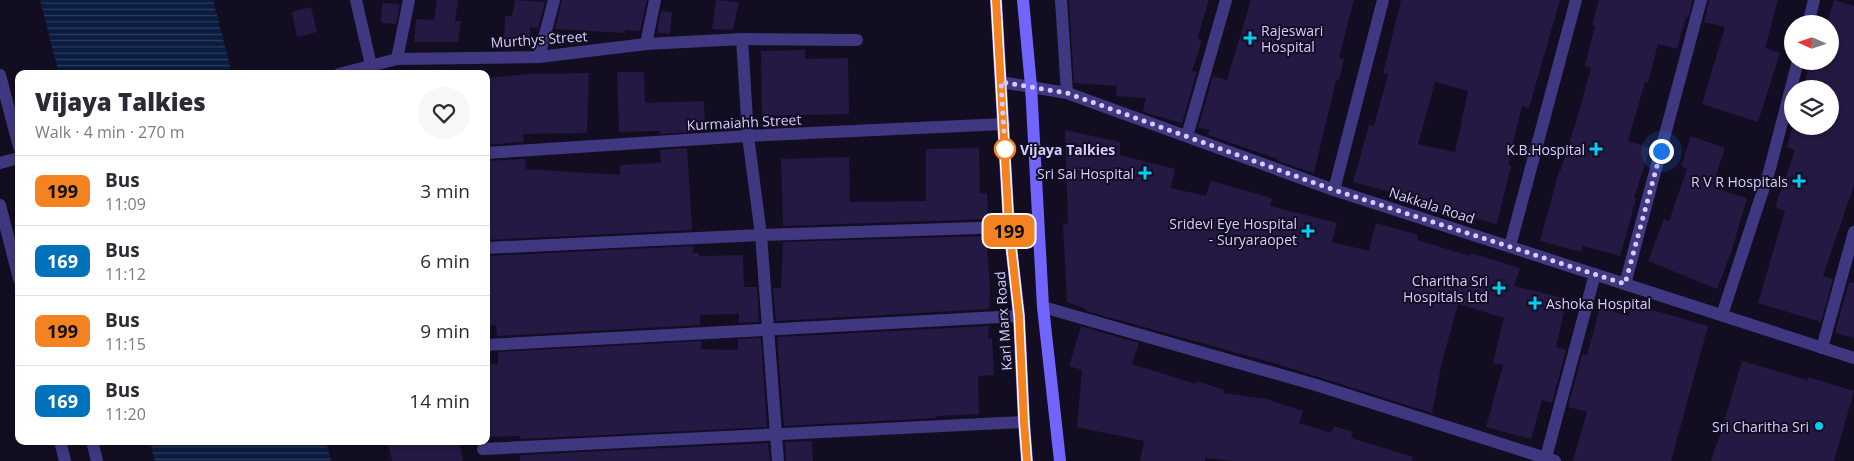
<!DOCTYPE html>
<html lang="en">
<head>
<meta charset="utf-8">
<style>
	body { margin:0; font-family:"Open Sans",sans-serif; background:#f7f7f7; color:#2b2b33; height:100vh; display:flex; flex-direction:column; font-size:19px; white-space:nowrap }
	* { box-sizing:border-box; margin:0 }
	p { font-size:16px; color:#7c7c81 }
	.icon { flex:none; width:28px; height:28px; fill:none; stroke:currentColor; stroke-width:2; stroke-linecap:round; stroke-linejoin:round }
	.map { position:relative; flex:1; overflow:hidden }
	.panel { position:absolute; left:15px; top:70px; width:475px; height:375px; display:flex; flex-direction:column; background:#fff; border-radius:10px; box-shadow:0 2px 8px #0003 }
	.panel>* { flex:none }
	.badge { padding:0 10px; border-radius:8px; font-size:18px; line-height:32px }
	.needle { width:32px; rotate:273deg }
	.fabs { position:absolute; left:1784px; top:15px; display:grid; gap:10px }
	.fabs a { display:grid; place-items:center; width:55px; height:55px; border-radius:50%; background:#fff; box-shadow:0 2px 8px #0003; font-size:25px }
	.you { position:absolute; width:25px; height:25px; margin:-12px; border:4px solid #fff; border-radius:50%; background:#1a73e8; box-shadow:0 0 0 8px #1a73e833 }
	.map>.badge { position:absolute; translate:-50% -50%; box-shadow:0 0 0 2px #fff }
	.round { display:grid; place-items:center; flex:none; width:52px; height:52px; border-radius:26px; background:#f7f7f7 }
	.headline { display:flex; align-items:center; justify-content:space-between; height:85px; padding:0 20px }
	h1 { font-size:24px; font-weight:800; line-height:38px }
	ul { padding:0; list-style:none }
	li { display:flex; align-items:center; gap:15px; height:70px; padding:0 20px; border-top:1px solid #e1e1e2 }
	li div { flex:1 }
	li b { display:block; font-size:19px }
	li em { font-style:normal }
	li .badge { min-width:55px; font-weight:700; text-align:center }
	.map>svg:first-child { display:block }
	.water { fill:url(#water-rules) }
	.building { fill:#241942; fill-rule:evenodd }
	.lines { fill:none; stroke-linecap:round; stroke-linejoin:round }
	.service { stroke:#3f3880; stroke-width:12 }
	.minor { stroke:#3f3880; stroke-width:12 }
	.tertiary { stroke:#3f3880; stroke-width:12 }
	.secondary { stroke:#7265fe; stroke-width:12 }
	.line-casing { stroke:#fff; stroke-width:11 }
	.line { stroke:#f58220; stroke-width:8 }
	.walk { stroke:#d6cdff; stroke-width:5; stroke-dasharray:0 9 }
	.poi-dot { fill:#02cff6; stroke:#120d21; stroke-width:2 }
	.stop-dot { fill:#fff; stroke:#f58220; stroke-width:2.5 }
	.labels { text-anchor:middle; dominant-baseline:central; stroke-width:4; stroke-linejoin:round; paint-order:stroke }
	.poi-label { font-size:14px; fill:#d6cdff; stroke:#120d21; text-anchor:end }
	.street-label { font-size:14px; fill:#d6cdff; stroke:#120d21 }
	.stop-label { font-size:14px; font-weight:bold; fill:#d6cdff; stroke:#120d21; text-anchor:start }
</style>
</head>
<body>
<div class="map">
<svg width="1854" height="461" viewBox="0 0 1854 461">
	<defs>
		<pattern id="water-rules" width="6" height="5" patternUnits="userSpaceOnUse" patternTransform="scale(1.25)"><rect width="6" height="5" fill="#0b1c41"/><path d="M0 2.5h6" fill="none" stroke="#2e3c5e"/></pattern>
	</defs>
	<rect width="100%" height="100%" fill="#120d21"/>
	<g class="water">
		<polygon points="40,0 213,0 232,74 59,74"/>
		<polygon points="150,441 326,441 331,461 155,461"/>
	</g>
	<g class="building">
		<polygon points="437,0 458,0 455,21 461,21 458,42 414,42 416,19 434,20"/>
		<polygon points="515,0 545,2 538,28 530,27 530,46 504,45 505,16 512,16"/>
		<polygon points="562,0 647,0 640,31 625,30 625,33 555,29"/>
		<polygon points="716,0 739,2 733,30 712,29"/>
		<polygon points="1069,0 1209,0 1197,39 1202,40 1192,71 1197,72 1182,123 1143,112 1146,98 1116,96 1117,86 1074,83"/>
		<polygon points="1251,0 1354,0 1339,58 1344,59 1339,81 1336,80 1314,173 1278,161 1278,159 1208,135 1210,130 1198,127 1213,76 1227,80"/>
		<path d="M 1401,0 L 1560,0 L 1529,108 L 1522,106 L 1508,165 L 1511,166 L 1497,224 L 1416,204 L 1417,199 L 1353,182 L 1369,125 L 1374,126 L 1388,74 L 1383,73 ZM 1435,82 L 1468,91 L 1455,152 L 1418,144 Z"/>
		<polygon points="1599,0 1693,0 1688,18 1686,17 1677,49 1658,44 1648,83 1645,82 1628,141 1650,148 1634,198 1636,199 1620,256 1583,246 1581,252 1540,241 1559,171 1560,172 1578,115 1591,68 1585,66 1595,26 1592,25"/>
		<polygon points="1709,0 1778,0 1765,48 1780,53 1758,122 1702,104 1725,27 1704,22"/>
		<polygon points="1834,0 1854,6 1854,185 1823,276 1833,279 1821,322 1758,303 1785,211 1775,207 1795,150 1787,147 1793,126 1830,126 1830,89 1803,89 1811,61 1830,61 1830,24 1827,24"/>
		<polygon points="382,3 400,4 396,24 381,23"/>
		<polygon points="311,7 317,32 297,37 292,12"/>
		<polygon points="661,11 672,12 670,34 657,33"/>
		<polygon points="805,50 805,59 848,58 849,114 762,116 761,51"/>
		<polygon points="617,72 644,72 645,103 704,101 705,131 660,134 660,131 619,132"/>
		<polygon points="589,73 587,133 523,134 524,142 486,145 486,78 528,74"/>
		<polygon points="1065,130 1120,142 1120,155 1175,169 1171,188 1206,196 1211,181 1272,198 1270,206 1337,223 1332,242 1369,251 1376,223 1418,235 1417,240 1470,256 1471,253 1520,268 1514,286 1567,299 1556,347 1566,350 1552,403 1542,400 1531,439 1486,427 1503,365 1493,363 1504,318 1458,304 1441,366 1432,413 1274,363 1086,311 1086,309 1067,302 1063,223 1068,224"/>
		<polygon points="1691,136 1725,148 1713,184 1715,185 1714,188 1747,198 1733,247 1717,289 1648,261 1664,219 1669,221 1687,169 1681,166"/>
		<polygon points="687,148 692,230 486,240 486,161 525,159 526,169 620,175 620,165 661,163 660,150"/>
		<polygon points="979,148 980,193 987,193 988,219 783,226 781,159 849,157 850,202 926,201 926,149"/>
		<polygon points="986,236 990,287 989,309 776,321 773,288 781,288 783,242"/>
		<polygon points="693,246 693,253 699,253 699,256 743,255 744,287 757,287 759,322 739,323 739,314 700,315 700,325 497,336 496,325 486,326 486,256"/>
		<polygon points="1849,282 1854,283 1854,338 1835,333"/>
		<polygon points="1632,304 1708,326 1671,461 1573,461 1587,412 1568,407 1582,354 1587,355 1600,307 1628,316"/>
		<polygon points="989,326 988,339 992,338 994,375 978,376 979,414 936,416 936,418 784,426 777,337"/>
		<polygon points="1081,326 1139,343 1132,364 1196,384 1197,381 1224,390 1223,393 1266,399 1303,411 1299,423 1332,433 1334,426 1353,432 1351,438 1413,457 1412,461 1233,461 1205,458 1205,461 1140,461 1144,441 1077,427 1082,370 1069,366"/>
		<polygon points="761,338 767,427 520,439 520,436 486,437 486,364 498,364 498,352 701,341 701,349 738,350 738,339"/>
		<polygon points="1742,361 1807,380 1808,377 1854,391 1834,461 1711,461 1717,442 1718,442"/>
		<polygon points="403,441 459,441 463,461 392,461 388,444"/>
		<polygon points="812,441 813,461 786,461 785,442"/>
		<polygon points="768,443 770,461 520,461 520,455"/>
	</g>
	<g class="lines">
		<polyline class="service" points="742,39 857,40"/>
		<g class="minor">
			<polyline points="356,0 373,74"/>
			<polyline points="1061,0 1067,93"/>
			<polyline points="1808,24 1814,0"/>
			<polyline points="646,44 655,0"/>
			<polyline points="539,57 554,0"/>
			<polyline points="397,59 409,0"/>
			<polyline points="339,74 397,59 539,57 646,44 742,39 748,136 761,235 778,461"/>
			<polyline points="1187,136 1226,0"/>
			<polyline points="486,153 748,136 1004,124"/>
			<polyline points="0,163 19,158"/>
			<polyline points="1334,190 1383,0"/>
			<polyline points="1510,246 1576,0"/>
			<polyline points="486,248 761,235 1009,227"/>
			<polyline points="1625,284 1701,0"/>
			<polyline points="1043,307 1316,385 1555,461"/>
			<polyline points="1722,315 1769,172 1798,61"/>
			<polyline points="486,345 1019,316"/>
			<polyline points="1822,348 1854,232"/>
			<polyline points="483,449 1024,422"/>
			<polyline points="1545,461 1595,274"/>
		</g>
		<g class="tertiary">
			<polyline points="0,75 19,147"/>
			<polyline points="1001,82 1067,93 1334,190 1854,358"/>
			<polyline points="0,205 19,279"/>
			<polyline points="60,441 65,461"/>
			<polyline points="92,441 97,461"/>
		</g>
		<g class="secondary">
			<polyline points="996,0 1009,227 1019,316 1024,422 1027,461"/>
			<polyline points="1023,0 1031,86 1043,307 1060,461"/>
		</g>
	</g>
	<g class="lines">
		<defs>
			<polyline id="line" points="996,0 1009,227 1019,316 1024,422 1027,461"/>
		</defs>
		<use href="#line" class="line-casing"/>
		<use href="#line" class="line"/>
		<polyline class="walk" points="1005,149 1001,82 1067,93 1334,190 1625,284 1661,151"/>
	</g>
	<g class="poi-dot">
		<path d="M1247.5 30.5h5v5h5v5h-5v5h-5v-5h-5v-5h5z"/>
		<path d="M1593.5 141.5h5v5h5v5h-5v5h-5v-5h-5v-5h5z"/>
		<path d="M1142.5 165.5h5v5h5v5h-5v5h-5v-5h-5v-5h5z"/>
		<path d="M1796.5 173.5h5v5h5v5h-5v5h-5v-5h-5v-5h5z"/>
		<path d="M1305.5 223.5h5v5h5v5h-5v5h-5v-5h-5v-5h5z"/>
		<path d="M1496.5 280.5h5v5h5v5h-5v5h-5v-5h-5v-5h5z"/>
		<path d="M1532.5 295.5h5v5h5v5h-5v5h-5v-5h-5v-5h5z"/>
		<circle cx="1819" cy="426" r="5"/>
	</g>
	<circle class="stop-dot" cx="1005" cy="149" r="10"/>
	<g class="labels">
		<g class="poi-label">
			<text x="1261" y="30" text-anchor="start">Rajeswari<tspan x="1261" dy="16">Hospital</tspan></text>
			<text x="1585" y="149">K.B.Hospital</text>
			<text x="1134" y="173">Sri Sai Hospital</text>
			<text x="1788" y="181">R V R Hospitals</text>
			<text x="1297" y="223">Sridevi Eye Hospital<tspan x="1297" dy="16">- Suryaraopet</tspan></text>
			<text x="1488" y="280">Charitha Sri<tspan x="1488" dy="16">Hospitals Ltd</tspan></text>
			<text x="1546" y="303" text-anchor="start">Ashoka Hospital</text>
			<text x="1809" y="426">Sri Charitha Sri</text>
		</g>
		<g class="street-label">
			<text transform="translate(539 39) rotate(-4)">Murthys Street</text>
			<text transform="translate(744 122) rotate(-3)">Kurmaiahh Street</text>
			<text transform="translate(1432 205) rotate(18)">Nakkala Road</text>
			<text transform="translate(1003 321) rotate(-94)">Karl Marx Road</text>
		</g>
		<g class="stop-label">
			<text x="1020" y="149">Vijaya Talkies</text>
		</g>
	</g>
</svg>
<div class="fabs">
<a><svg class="needle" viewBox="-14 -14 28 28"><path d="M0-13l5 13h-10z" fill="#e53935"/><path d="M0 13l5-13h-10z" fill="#7c7c81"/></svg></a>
<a><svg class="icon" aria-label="layers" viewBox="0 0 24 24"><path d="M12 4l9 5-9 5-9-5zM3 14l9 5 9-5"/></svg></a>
</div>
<div class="you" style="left:1661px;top:151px"></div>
<b class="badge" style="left:1009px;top:231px;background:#f58220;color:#111">199</b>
<section class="panel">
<div class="headline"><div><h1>Vijaya Talkies</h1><p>Walk · 4 min · 270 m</p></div><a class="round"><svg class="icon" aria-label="heart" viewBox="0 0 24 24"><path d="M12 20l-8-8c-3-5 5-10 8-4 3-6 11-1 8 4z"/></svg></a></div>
<ul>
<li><span class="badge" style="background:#f58220;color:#111">199</span><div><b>Bus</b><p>11:09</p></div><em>3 min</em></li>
<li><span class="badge" style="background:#0072bc;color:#fff">169</span><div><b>Bus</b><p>11:12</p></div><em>6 min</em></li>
<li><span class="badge" style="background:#f58220;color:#111">199</span><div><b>Bus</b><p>11:15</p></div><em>9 min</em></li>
<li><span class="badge" style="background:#0072bc;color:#fff">169</span><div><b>Bus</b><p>11:20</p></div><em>14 min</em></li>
</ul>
</section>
</div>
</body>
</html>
